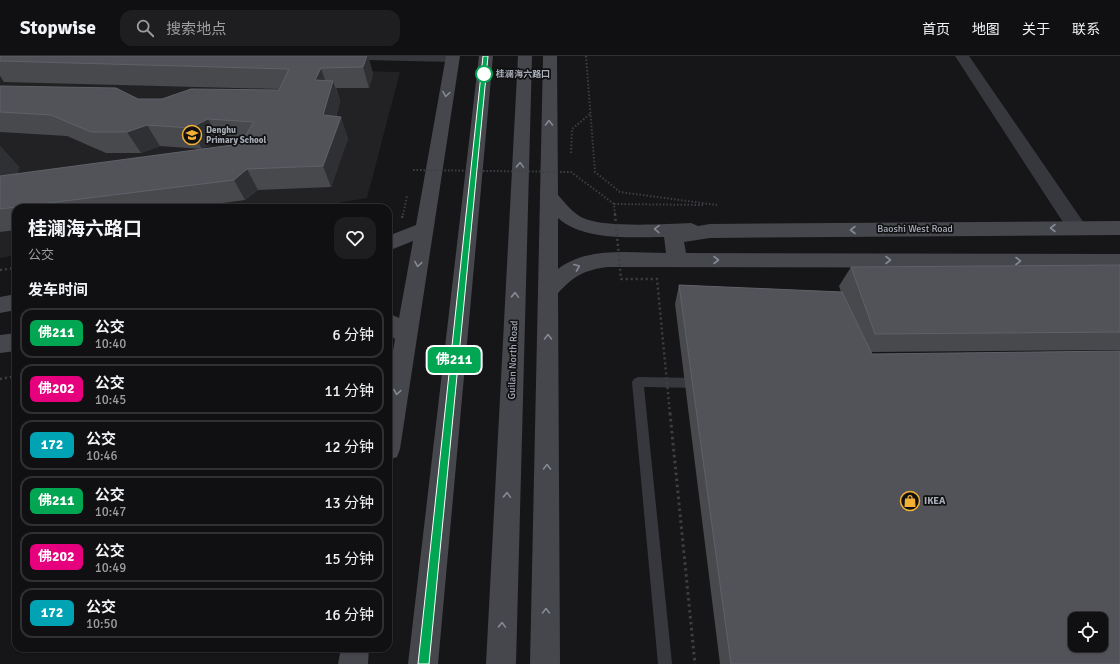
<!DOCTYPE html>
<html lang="zh">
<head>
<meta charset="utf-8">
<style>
	body { margin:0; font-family:Signika,"Noto Sans SC",sans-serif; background:#1e1e20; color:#f1f3f6; height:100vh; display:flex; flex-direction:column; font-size:15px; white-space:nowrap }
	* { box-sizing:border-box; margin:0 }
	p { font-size:13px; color:#9c9d9f }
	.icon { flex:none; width:22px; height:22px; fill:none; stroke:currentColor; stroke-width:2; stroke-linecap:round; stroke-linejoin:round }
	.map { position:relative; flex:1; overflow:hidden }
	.drawer { position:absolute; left:12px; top:148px; width:380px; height:448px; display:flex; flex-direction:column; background:#101012; border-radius:12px; box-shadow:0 1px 3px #0004,0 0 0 1px #303032 }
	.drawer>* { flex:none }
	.badge { padding:0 8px; border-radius:6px; font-size:14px; line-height:26px }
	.tools { position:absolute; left:1068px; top:556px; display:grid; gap:8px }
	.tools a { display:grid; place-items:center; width:40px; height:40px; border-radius:8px; background:#101012; box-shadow:0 1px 3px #0004,0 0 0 1px #303032; font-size:20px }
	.map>.badge { position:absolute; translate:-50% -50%; box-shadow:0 0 0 2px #fff }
	h2 { padding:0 16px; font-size:15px; line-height:36px }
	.round { display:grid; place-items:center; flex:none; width:42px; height:42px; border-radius:12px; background:#1e1e20 }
	.overview { display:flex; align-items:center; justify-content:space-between; height:68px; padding:0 16px }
	h1 { font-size:19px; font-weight:700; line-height:30px }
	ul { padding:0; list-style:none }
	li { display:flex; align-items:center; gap:12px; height:50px; margin:0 8px 6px; padding:0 8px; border:2px solid #303032; border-radius:12px }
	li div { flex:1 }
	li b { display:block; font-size:15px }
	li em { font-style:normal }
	li .badge { min-width:44px; font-weight:700; text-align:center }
	header { display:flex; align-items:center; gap:24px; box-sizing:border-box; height:56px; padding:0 20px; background:#101012; border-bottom:1px solid #303032 }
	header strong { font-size:19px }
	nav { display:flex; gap:22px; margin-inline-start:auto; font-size:14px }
	.search { width:280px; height:36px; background:#1e1e20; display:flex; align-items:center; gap:10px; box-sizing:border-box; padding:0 14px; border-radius:12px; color:#9c9d9f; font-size:15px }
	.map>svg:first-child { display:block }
	.built { fill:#222225 }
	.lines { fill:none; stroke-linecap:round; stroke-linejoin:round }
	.path-far1 { stroke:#3d3f44; stroke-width:2; stroke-dasharray:1.5 2; stroke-linecap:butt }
	.path { stroke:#3d3f44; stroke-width:2.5; stroke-dasharray:2 3; stroke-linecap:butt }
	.service { fill:#37383d; fill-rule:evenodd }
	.tertiary { fill:#37383d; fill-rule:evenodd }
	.secondary { fill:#45474d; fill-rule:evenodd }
	.path-bridge-far2 { stroke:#3d3f44; stroke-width:2; stroke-dasharray:1.5 2; stroke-linecap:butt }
	.path-bridge-far1 { stroke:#3d3f44; stroke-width:2.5; stroke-dasharray:2 3; stroke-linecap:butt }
	.path-bridge { stroke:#3d3f44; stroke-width:3; stroke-dasharray:2.5 3.5; stroke-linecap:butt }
	.wall { fill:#47494d }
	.shaded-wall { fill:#2f3033 }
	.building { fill:#525359; stroke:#5f6168; fill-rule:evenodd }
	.oneway { stroke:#858993 }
	.line { fill:#00a651; stroke:#fff }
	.stop-dot { fill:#fff; stroke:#00a651; stroke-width:2 }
	.labels { text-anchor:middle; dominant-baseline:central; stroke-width:3.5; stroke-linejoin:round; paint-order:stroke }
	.far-stop-label { font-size:9px; font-weight:bold; fill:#a8adb8; stroke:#111113; text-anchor:start }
	.far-poi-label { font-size:9px; font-weight:bold; fill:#a8adb8; stroke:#111113; text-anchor:start }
	.street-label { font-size:10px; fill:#a8adb8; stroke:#111113 }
	.poi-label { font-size:10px; font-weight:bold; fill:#a8adb8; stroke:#111113; text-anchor:start }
</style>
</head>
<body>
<header>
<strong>Stopwise</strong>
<div class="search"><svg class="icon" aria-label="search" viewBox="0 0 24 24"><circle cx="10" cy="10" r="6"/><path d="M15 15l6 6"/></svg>搜索地点</div>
<nav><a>首页</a><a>地图</a><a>关于</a><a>联系</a></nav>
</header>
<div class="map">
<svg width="1120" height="608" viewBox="0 0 1120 608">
	<rect width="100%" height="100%" fill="#161618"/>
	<polygon class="built" points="0,7 400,16 367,142 308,152 16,152 16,199 0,202"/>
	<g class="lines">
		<g class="path-far1">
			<polyline points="586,0 595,116 620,136 717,149"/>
			<polyline points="571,97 572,73 590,58"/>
			<polyline points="614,148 705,149"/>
			<polyline points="403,159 407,140"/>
		</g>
		<g class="path">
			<polyline points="402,162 403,158"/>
			<polyline points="0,214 16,212"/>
			<polyline points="0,323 16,320"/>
		</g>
		<polygon class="service" points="638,321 698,322 702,324 704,327 702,330 698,332 644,331 672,608 658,608 632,326 634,323"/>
		<g class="tertiary">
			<polygon points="359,0 458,0 459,2 457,5 452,6 366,4 361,3"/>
			<polygon points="955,0 969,0 1084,167 1086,172 1084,177 1077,179 1070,177"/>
		</g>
		<g class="secondary">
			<polygon points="446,0 460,0 400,393 397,401 388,404 388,325 395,283 388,277 388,257 399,262 413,185 388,195 388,180 416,169"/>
			<polygon points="479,0 493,0 438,608 408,608"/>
			<polygon points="518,0 532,0 516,608 486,608"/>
			<path d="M 543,0 L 557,0 L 558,139 C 565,147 573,157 583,162 C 605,172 665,168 691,167 L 698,170 L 710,168 L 1120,165 L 1120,179 L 710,182 L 684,186 L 686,197 L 1120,198 L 1120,212 L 608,211 C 584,214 574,220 558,237 L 560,608 L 530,608 ZM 558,162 C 583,185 632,181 664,181 L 666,197 C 632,197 587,190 558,213 Z"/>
			<polygon points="16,238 16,254 0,257 0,241"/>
			<polygon points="16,277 16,295 0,297 0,279"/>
			<polygon points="341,592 369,592 368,608 338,608"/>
		</g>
		<polyline class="path-bridge-far2" points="413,114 571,116 614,148 615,159"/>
		<polyline class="path-bridge-far1" points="615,158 621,223 657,223 670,358"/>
		<polyline class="path-bridge" points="670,357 695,608"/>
	</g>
	<g class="wall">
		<polygon points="0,0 368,0 373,18 369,32 336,32 340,45 336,61 348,82 331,131 258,134 245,144 185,152 16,152 16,174 0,176 0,90 19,111 17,118 240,88 242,86 219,84 202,93 160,90 141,97 106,97 67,80 0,76 0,30 138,43 162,43 279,34 279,33 4,26 0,20"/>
		<polygon points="1120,209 1120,294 871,296 872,298 1120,608 720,608 675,248 679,229 841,236 839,230 851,211"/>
	</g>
	<g class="shaded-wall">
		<polygon points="367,0 368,0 373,18 369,32 363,11"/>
		<polygon points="321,12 328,33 315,24"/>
		<polygon points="333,25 340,45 331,79 323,59"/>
		<polygon points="341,61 348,82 331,131 323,110"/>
		<polygon points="208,63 219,84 202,93 190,72"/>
		<polygon points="147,69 160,90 141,97 127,76"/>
		<polygon points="0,90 19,111 9,142 0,134"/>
		<polygon points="247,113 258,134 245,144 234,124"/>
	</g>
	<g class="building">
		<polygon points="0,0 367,0 363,11 321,12 315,24 333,25 323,59 341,61 323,110 247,113 234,124 0,153 0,120 240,88 254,66 208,63 190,72 147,69 127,76 91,76 51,59 0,56 0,30 116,32 138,43 162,43 191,33 279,34 289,13 0,5"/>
		<polygon points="1120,209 1120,276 875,278 851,211"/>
		<path d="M 679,229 L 842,236 L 872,298 L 1120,295 L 1120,608 L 731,608 ZM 1075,563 L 1101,563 L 1101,589 L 1075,589 Z"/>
	</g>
	<defs><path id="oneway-chevron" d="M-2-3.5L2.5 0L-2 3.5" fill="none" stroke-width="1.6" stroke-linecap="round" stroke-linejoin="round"/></defs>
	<g class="oneway">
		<use href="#oneway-chevron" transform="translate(446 38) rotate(99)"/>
		<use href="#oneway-chevron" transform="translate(549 67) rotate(-90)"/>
		<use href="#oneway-chevron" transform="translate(520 109) rotate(-88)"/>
		<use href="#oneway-chevron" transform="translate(1053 172) rotate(180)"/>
		<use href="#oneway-chevron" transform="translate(657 173) rotate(-179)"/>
		<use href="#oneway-chevron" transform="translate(853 174) rotate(180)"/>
		<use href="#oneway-chevron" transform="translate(716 204)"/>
		<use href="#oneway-chevron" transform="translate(888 204)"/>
		<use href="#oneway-chevron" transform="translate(1018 205)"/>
		<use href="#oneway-chevron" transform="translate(418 208) rotate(99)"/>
		<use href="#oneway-chevron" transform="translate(577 211) rotate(-22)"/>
		<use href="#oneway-chevron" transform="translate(515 239) rotate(-88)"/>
		<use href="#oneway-chevron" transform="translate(548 281) rotate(-90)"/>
		<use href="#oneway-chevron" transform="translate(397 336) rotate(99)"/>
		<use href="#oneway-chevron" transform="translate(547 411) rotate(-90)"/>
		<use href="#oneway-chevron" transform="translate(507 439) rotate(-88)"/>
		<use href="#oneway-chevron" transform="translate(546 555) rotate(-90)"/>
		<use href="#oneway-chevron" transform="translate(502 569) rotate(-88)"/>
	</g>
	<polygon class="line" points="483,0 488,0 429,608 418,608"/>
	<defs>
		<symbol id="school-ring" viewBox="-11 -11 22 22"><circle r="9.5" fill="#111113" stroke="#f2b134" stroke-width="1.5"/><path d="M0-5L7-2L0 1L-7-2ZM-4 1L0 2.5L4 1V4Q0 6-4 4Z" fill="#f2b134"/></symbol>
		<symbol id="shop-ring" viewBox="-11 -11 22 22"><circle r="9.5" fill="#111113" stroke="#f2b134" stroke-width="1.5"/><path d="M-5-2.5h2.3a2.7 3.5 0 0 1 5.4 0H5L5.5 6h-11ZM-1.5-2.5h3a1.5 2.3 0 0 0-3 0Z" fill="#f2b134"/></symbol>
	</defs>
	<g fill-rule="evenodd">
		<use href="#school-ring" x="181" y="68" width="22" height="22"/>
		<use href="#shop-ring" x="899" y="434" width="22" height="22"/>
	</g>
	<circle class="stop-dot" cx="484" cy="18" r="8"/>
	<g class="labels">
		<g class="far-stop-label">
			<text x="496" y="18">桂澜海六路口</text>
		</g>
		<g class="far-poi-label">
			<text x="206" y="74">Denghu<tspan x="206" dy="10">Primary School</tspan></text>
		</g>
		<g class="street-label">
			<text x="915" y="173">Baoshi West Road</text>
			<text transform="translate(513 304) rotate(-88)">Guilan North Road</text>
		</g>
		<g class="poi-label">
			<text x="924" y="445">IKEA</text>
		</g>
	</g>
</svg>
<div class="tools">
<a><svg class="icon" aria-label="locate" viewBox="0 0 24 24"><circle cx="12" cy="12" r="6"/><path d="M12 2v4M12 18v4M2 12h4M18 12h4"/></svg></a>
</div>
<b class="badge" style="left:454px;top:304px;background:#00a651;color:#fff">佛211</b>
<section class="drawer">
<div class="overview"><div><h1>桂澜海六路口</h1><p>公交</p></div><a class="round"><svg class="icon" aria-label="heart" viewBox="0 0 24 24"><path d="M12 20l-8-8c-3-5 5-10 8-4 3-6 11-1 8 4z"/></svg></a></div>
<h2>发车时间</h2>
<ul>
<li><span class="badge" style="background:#00a651;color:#fff">佛211</span><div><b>公交</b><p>10:40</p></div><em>6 分钟</em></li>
<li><span class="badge" style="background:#e6007e;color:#fff">佛202</span><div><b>公交</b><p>10:45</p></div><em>11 分钟</em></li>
<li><span class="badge" style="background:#00a3b4;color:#fff">172</span><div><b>公交</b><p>10:46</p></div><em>12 分钟</em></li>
<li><span class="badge" style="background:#00a651;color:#fff">佛211</span><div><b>公交</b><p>10:47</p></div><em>13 分钟</em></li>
<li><span class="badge" style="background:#e6007e;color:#fff">佛202</span><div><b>公交</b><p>10:49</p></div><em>15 分钟</em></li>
<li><span class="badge" style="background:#00a3b4;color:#fff">172</span><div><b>公交</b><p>10:50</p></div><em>16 分钟</em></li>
</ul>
</section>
</div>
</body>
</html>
